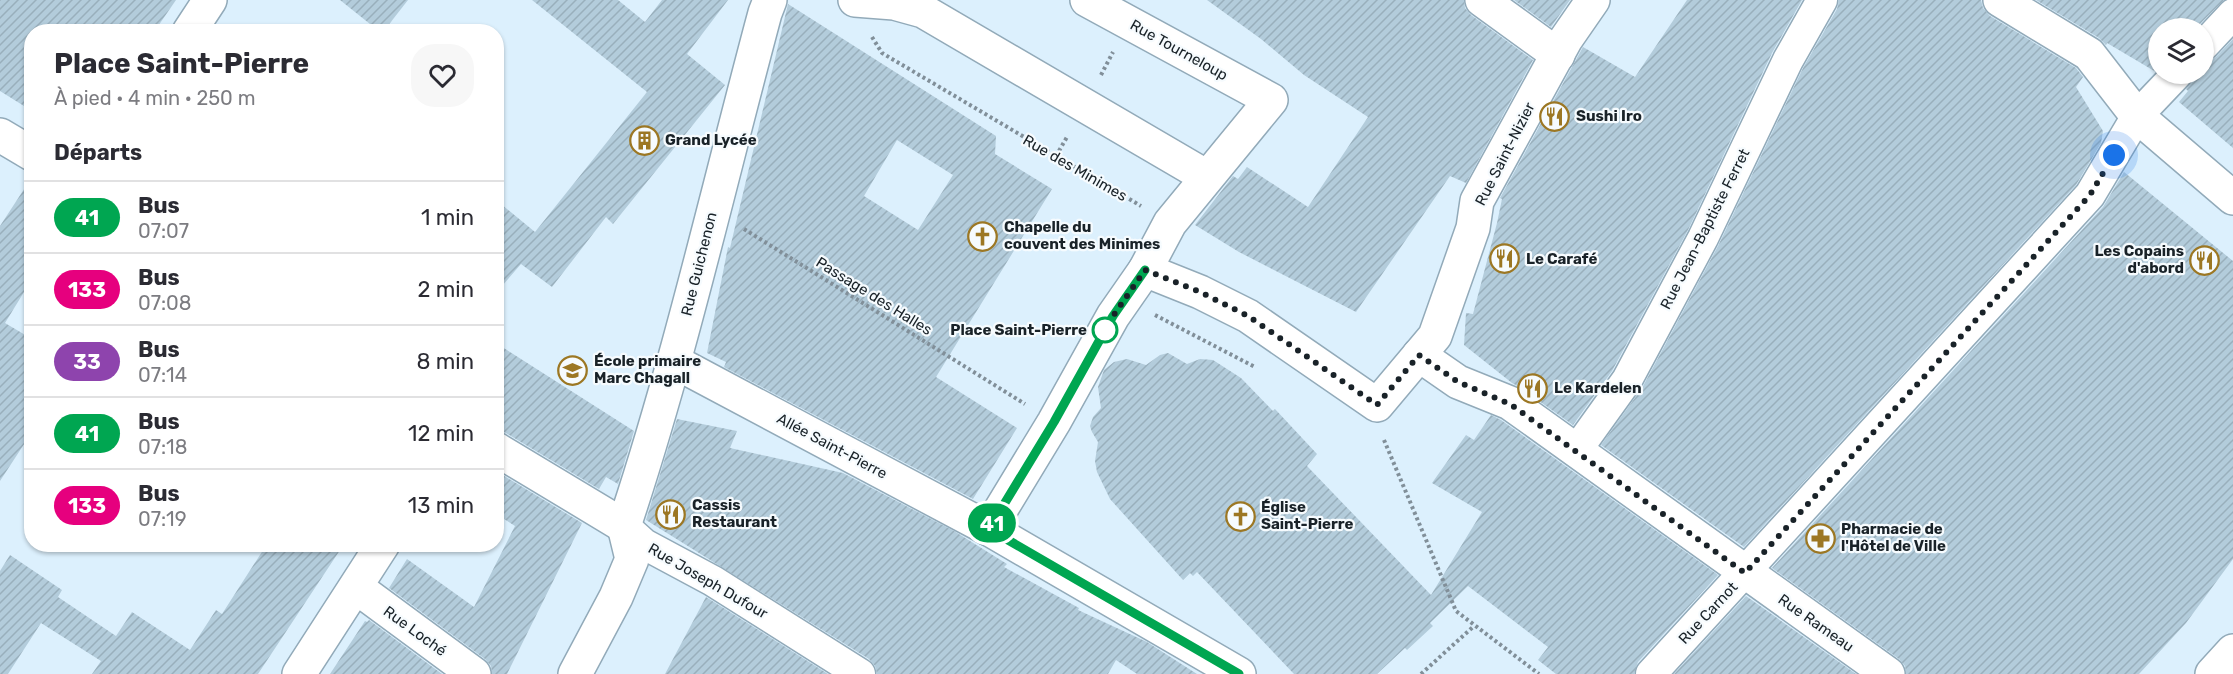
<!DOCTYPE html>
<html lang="fr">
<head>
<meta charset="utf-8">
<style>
	body { margin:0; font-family:Rubik,sans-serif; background:#f7f7f7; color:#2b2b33; height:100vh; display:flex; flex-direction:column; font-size:22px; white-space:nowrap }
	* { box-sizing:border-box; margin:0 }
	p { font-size:20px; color:#7c7c81 }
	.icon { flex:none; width:33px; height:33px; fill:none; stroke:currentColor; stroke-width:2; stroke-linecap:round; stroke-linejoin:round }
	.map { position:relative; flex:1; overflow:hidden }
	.side { position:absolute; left:24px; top:24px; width:480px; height:528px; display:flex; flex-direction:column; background:#fff; border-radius:24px; box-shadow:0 2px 4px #0004 }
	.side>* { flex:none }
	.badge { padding:0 12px; border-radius:20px; font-size:21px; line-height:39px }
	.fabs { position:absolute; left:2148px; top:18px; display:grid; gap:12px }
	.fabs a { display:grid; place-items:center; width:66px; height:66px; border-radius:50%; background:#fff; box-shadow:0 2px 4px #0004; font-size:30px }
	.you { position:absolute; width:30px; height:30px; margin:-15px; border:4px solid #fff; border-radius:50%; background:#1a73e8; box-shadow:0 0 0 9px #1a73e833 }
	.map>.badge { position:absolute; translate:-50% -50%; box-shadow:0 0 0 3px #fff }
	h2 { padding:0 30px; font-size:22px; line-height:54px }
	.round { display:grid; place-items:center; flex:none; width:63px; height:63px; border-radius:24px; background:#f7f7f7 }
	.overview { display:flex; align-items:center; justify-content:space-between; height:102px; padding:0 30px }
	h1 { font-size:28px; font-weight:700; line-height:45px }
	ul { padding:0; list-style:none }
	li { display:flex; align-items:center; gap:18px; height:72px; padding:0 30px; border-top:2px solid #e1e1e2 }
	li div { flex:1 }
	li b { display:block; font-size:22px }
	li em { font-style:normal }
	li .badge { min-width:66px; font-weight:700; text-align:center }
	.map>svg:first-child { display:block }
	.building { fill:url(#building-hatch); fill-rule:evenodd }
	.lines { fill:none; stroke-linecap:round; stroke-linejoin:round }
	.pedestrian-casing { stroke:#92aab9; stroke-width:33 }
	.minor-casing { stroke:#92aab9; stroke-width:36 }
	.primary-casing { stroke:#92aab9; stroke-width:36 }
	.path { stroke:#818f99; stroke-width:4; stroke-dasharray:3 3; stroke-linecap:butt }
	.pedestrian { stroke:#fff; stroke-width:30 }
	.minor { stroke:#fff; stroke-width:33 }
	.primary { stroke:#fff; stroke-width:33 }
	.line-casing { stroke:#fff; stroke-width:14 }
	.line { stroke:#00a651; stroke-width:9 }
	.walk { stroke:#192228; stroke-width:6; stroke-dasharray:0 10.8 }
	.stop-dot { fill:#fff; stroke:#00a651; stroke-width:3 }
	.labels { text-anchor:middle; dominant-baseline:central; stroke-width:4.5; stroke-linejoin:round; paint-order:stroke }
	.street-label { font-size:15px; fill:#192228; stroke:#f6fbfe }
	.poi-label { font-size:15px; font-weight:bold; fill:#192228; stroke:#f6fbfe; text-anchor:start }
	.stop-label { font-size:15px; font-weight:bold; fill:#192228; stroke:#f6fbfe; text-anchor:end }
</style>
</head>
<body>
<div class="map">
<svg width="2233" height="674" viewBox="0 0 2233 674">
	<defs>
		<pattern id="building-hatch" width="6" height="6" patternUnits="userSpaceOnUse" patternTransform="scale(1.5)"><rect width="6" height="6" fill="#b3ccdb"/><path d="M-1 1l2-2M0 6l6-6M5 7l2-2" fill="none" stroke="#99afbc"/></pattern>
	</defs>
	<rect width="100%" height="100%" fill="#dcf0fd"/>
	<g class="building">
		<polygon points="0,0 176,0 154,32 32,32 32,111 0,91"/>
		<polygon points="340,0 408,0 383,32 380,32"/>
		<polygon points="532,0 618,0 645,22 662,0 728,0 687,54 725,85 613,224 606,217 552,287 521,264 496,293 496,200 535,232 647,92"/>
		<polygon points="1207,0 1464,0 1465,8 1471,15 1533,60 1466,183 1450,176 1356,312 1239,252 1195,225 1233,176 1238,179 1247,167 1308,207 1368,117 1304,75 1261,39"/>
		<polygon points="1514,0 1570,0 1551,27"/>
		<polygon points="1687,0 1802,0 1772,53 1688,230 1612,371 1573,425 1521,388 1512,383 1464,345 1466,313 1473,314 1497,223 1502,199 1500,198 1583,47 1635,77"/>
		<polygon points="1839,0 1981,0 1983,8 1990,16 2076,68 2083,77 2076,87 2103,131 2101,143 2076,185 1744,547 1601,445 1642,388 1718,246 1803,68 1837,9"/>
		<polygon points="2036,0 2224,0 2196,28 2158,28 2158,68 2156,72 2107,43 2106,45 2099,38"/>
		<path d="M 788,4 L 996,136 L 995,154 L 1052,189 L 936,377 L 1017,428 L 973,499 L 724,367 L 726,362 L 707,353 L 728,247 L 730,248 ZM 897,140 L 953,175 L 918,230 L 864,196 Z"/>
		<polygon points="2233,39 2233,148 2179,102 2188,91 2186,89 2194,79 2194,74 2204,74 2204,62 2210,61 2216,57"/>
		<polygon points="2124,172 2233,261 2233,559 2186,623 2139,674 1906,674 1905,666 1899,659 1772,568 2103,207"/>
		<polygon points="32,177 32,279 5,323 32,339 32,432 0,481 0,226"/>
		<polygon points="496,343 634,431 618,484 606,477 599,489 506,433 496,430"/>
		<polygon points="1168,353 1187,364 1200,359 1213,360 1241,378 1273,411 1275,409 1317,454 1307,466 1431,595 1482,512 1432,483 1466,435 1474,440 1491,415 1501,420 1718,575 1638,662 1634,674 1556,674 1538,660 1548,647 1468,586 1430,623 1433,626 1407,650 1405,648 1377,674 1294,674 1197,572 1193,576 1190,573 1183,580 1110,499 1097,472 1095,461 1098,442 1092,432 1090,426 1093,417 1101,408 1098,387 1104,370 1114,362 1127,359 1146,365 1160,355"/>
		<polygon points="677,419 737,431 730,448 843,473 954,531 1007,564 1004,567 1079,608 1078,610 1147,642 1197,674 1137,674 1116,660 1108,674 877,674 875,666 869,659 646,520"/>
		<polygon points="496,471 582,523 507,674 492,674 491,666 485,659 389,588 407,559 474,607 515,526 496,514"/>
		<polygon points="267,544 344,544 258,674 92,674 101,661 41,623 8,674 0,674 0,571 10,555 62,590 58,597 116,636 132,612 190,650 216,610 222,614"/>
		<polygon points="1746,596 1856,674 1674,674"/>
		<polygon points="706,597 828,674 665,674"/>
		<polygon points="369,620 442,674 330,674 365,621 367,622"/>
	</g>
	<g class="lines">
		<defs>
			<g id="pedestrian">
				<polyline points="2204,45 2233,14"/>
				<polyline points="1576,451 1627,380 1703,238 1788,60 1822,0"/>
				<polyline points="624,526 644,544 713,581 860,674"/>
				<polyline points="1651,674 2090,195 2137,116 2177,74"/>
			</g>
			<g id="minor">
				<polyline points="855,0 894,3 923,11 1207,177"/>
				<polyline points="1482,0 1558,55"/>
				<polyline points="2000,0 2089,54 2137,116 2233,198"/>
				<polyline points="189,32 210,0"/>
				<polyline points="0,135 32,154"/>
				<polyline points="1145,270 1200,292 1248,316 1377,405 1435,336 1473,228 1477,201 1566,39 1593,0"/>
				<polyline points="1419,355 1458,382 1510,403 1888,674"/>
				<polyline points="675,362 989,529 1239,674"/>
				<polyline points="496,449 624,526"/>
				<path d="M 624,526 C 680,358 719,184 765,13 L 770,0"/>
				<polyline points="989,529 1054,422 1113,316 1145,270 1170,223 1271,100 1087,0"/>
				<polyline points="356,587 474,674"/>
				<polyline points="299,674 383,544"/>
				<polyline points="575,674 616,597 632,559 624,526"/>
			</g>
			<polyline id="primary" points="2212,674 2233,651"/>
		</defs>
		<use href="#pedestrian" class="pedestrian-casing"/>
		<use href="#minor" class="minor-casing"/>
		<use href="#primary" class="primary-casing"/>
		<g class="path">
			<polyline points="872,37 882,53 1141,206"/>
			<polyline points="1101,75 1113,52"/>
			<polyline points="1056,156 1067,137"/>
			<polyline points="744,229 1025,404"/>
			<polyline points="1155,315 1255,367"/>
			<polyline points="1384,440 1456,611 1539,674"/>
			<polyline points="1421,674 1474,626"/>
		</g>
		<use href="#pedestrian" class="pedestrian"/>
		<use href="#minor" class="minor"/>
		<use href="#primary" class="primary"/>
	</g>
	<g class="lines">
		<defs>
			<polyline id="line" points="1145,270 1113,316 1054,422 989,529 1239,674"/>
		</defs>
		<use href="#line" class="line-casing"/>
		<use href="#line" class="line"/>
		<polyline class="walk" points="1105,330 1102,336 1113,316 1145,270 1200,292 1248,316 1377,405 1419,355 1458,382 1510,404 1745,573 2090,195 2114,155"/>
	</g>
	<defs>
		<symbol id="restaurant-ring" viewBox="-11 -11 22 22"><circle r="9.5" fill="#f6fbfe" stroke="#9c7723" stroke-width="1.5"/><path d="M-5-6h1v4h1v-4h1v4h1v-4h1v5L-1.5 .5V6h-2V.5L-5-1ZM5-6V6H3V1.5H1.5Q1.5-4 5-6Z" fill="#9c7723"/></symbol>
		<symbol id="building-ring" viewBox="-11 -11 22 22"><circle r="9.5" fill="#f6fbfe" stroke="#9c7723" stroke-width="1.5"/><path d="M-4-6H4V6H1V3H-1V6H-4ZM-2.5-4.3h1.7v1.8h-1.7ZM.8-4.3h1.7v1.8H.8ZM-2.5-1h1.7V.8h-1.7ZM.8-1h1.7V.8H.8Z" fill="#9c7723"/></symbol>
		<symbol id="church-ring" viewBox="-11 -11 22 22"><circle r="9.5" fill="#f6fbfe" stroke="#9c7723" stroke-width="1.5"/><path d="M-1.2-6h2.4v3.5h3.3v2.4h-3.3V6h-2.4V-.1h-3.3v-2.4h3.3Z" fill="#9c7723"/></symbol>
		<symbol id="school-ring" viewBox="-11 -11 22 22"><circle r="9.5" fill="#f6fbfe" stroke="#9c7723" stroke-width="1.5"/><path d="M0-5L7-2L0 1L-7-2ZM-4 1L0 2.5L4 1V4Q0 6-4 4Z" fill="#9c7723"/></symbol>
		<symbol id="pharmacy-ring" viewBox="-11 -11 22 22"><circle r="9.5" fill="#f6fbfe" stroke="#9c7723" stroke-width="1.5"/><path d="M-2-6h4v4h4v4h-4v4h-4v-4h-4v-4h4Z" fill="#9c7723"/></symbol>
	</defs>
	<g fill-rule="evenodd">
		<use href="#restaurant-ring" x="1538" y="100" width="33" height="33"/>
		<use href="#building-ring" x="628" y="124" width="33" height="33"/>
		<use href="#church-ring" x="966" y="220" width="33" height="33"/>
		<use href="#restaurant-ring" x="1488" y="242" width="33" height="33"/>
		<use href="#restaurant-ring" x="2188" y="244" width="33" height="33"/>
		<use href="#school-ring" x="556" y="354" width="33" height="33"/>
		<use href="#restaurant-ring" x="1516" y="372" width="33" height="33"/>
		<use href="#restaurant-ring" x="654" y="498" width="33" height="33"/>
		<use href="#church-ring" x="1224" y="500" width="33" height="33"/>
		<use href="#pharmacy-ring" x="1804" y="522" width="33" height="33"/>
	</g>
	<circle class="stop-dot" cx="1105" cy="330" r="12"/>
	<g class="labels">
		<g class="street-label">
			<text transform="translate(1179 50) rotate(29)">Rue Tourneloup</text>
			<text transform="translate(1505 154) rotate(-63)">Rue Saint-Nizier</text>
			<text transform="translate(1075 168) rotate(30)">Rue des Minimes</text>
			<text transform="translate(1705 229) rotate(-63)">Rue Jean-Baptiste Ferret</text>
			<text transform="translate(699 264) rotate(-76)">Rue Guichenon</text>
			<text transform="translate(874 296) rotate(32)">Passage des Halles</text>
			<text transform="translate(832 446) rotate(28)">Allée Saint-Pierre</text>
			<text transform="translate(708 581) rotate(30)">Rue Joseph Dufour</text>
			<text transform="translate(1708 613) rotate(-47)">Rue Carnot</text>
			<text transform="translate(1816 623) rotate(35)">Rue Rameau</text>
			<text transform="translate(415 631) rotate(36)">Rue Loché</text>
		</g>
		<g class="poi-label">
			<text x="1576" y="116">Sushi Iro</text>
			<text x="665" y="140">Grand Lycée</text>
			<text x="1004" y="227">Chapelle du<tspan x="1004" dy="17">couvent des Minimes</tspan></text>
			<text x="2184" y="251" text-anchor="end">Les Copains<tspan x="2184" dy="17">d'abord</tspan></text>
			<text x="1526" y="259">Le Carafé</text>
			<text x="594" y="361">École primaire<tspan x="594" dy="17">Marc Chagall</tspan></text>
			<text x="1554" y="388">Le Kardelen</text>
			<text x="692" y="505">Cassis<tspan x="692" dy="17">Restaurant</tspan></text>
			<text x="1261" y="507">Église<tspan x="1261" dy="17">Saint-Pierre</tspan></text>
			<text x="1841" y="529">Pharmacie de<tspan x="1841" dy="17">l'Hôtel de Ville</tspan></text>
		</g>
		<g class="stop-label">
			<text x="1087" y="330">Place Saint-Pierre</text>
		</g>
	</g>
</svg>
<div class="fabs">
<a><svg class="icon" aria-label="layers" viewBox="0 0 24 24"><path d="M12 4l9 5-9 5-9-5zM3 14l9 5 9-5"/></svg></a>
</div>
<div class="you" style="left:2114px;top:155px"></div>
<b class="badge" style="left:992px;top:523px;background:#00a651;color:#fff">41</b>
<section class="side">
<div class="overview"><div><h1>Place Saint-Pierre</h1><p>À pied · 4 min · 250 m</p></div><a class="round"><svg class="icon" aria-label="heart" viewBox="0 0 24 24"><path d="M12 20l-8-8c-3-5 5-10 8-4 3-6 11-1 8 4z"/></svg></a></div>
<h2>Départs</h2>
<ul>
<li><span class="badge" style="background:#00a651;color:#fff">41</span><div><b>Bus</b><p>07:07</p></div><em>1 min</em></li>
<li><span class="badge" style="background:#e6007e;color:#fff">133</span><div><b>Bus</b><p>07:08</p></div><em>2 min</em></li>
<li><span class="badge" style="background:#8e44ad;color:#fff">33</span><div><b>Bus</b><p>07:14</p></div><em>8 min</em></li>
<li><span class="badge" style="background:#00a651;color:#fff">41</span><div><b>Bus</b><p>07:18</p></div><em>12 min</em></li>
<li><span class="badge" style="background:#e6007e;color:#fff">133</span><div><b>Bus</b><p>07:19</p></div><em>13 min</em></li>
</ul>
</section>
</div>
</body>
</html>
